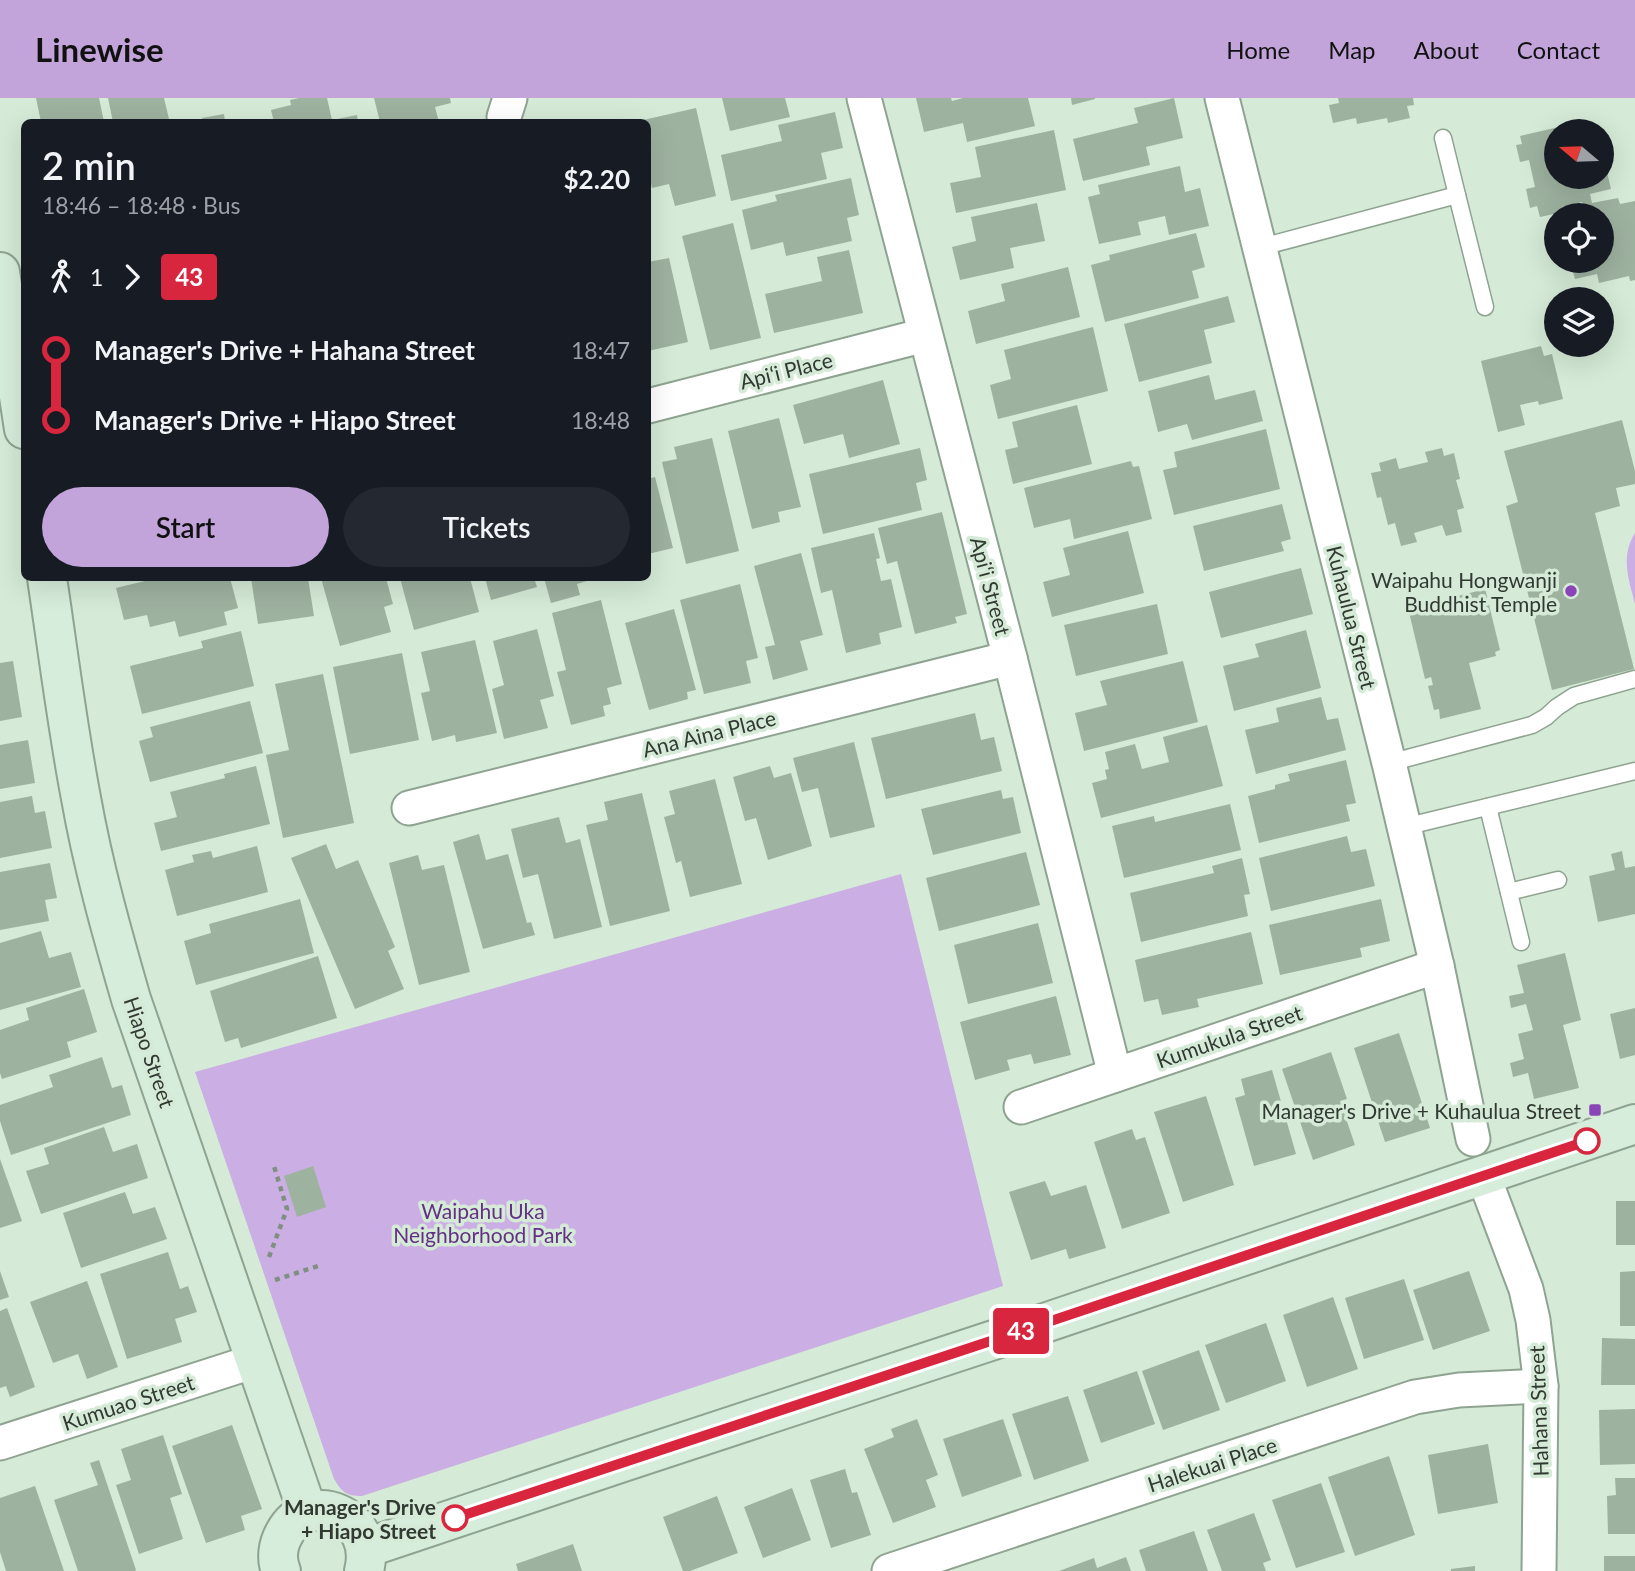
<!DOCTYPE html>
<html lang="en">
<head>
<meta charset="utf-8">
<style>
	body { margin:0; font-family:Lato,sans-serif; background:#242831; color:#f1f3f6; height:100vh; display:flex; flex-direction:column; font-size:26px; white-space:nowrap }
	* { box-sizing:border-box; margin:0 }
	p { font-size:23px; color:#9ea1a6 }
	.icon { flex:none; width:38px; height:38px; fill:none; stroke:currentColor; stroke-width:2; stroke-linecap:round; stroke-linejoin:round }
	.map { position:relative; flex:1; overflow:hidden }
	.panel { position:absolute; left:21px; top:21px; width:630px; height:462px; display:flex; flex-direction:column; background:#171b24; border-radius:10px; box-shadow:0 7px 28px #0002 }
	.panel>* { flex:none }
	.badge { padding:0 14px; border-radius:5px; font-size:24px; line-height:46px }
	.needle { width:46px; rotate:289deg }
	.fabs { position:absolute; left:1544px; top:21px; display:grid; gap:14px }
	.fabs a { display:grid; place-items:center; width:70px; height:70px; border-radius:50%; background:#171b24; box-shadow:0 7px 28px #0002; font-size:35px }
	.map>.badge { position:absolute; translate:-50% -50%; box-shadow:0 0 0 4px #fff }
	.legs { display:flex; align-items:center; gap:10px; height:77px; padding:0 21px; font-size:23px }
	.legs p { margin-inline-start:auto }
	.headline { display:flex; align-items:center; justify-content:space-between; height:119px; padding:0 21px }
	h1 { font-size:38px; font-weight:600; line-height:52px }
	.action { display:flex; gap:14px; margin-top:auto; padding:14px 21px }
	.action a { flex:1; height:80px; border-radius:42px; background:#c2a4da; color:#111; font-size:28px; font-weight:600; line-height:80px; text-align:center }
	.action a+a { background:#242831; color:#f1f3f6 }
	ul { padding:0 21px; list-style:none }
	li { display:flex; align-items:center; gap:24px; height:70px; font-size:26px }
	li i { display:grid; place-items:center; width:10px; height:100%; margin:0 9px; background:currentColor }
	li i::after { content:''; width:18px; height:18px; margin:-9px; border:5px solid; border-radius:50%; background:#171b24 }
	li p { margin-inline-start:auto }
	li:first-child i { background:linear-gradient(#0000 50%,currentColor 0) }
	li:last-child i { background:linear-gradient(currentColor 50%,#0000 0) }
	header { display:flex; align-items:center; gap:42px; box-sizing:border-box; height:98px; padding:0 35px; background:#c2a4da; color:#111 }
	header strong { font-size:33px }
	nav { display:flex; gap:38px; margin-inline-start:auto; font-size:24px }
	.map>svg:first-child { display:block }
	.green { fill:#cbaee3 }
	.building { fill:#9eb2a0 }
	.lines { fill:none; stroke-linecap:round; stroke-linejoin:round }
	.lane-casing { stroke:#8fa391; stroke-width:19 }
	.street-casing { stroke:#8fa391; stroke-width:37 }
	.secondary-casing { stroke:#8fa391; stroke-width:42 }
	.path { stroke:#818f83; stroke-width:4.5; stroke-dasharray:5 5; stroke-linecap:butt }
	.lane { stroke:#fff; stroke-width:16 }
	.street { stroke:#fff; stroke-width:33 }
	.secondary { stroke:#d7eddb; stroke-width:38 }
	.line-1-casing { stroke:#fff; stroke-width:16 }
	.line-1 { stroke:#d7263d; stroke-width:10 }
	.poi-dot { fill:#8944b7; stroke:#d5ead7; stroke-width:2.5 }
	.stop-1-dot { fill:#fff; stroke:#d7263d; stroke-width:3.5 }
	.labels { text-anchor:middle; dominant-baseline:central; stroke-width:7; stroke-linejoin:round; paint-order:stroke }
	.street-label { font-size:21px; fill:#313932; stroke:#d5ead7 }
	.poi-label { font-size:21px; fill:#313932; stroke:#d5ead7; text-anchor:end }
	.park-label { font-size:21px; fill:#633084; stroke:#d5ead7 }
	.stop-label { font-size:21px; font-weight:bold; fill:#313932; stroke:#d5ead7; text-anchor:end }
</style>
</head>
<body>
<header>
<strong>Linewise</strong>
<nav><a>Home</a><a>Map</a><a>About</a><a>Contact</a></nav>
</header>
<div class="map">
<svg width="1635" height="1473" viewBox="0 0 1635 1473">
	<rect width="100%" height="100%" fill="#d5ead7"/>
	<g class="green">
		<path d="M 1635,435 L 1635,506 C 1629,481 1620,459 1635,435 Z"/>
		<path d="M 901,776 L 1003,1188 L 362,1398 C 346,1398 342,1394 334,1381 L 195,974 Z"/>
	</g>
	<g class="building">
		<polygon points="36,0 99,0 104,24 41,24"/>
		<polygon points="108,0 164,0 169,21 156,24 113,24"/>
		<polygon points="299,0 327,0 332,22 357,17 358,24 274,24 271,12 291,7 290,2"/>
		<polygon points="374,0 450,0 451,5 435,9 439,24 380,24"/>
		<polygon points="722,0 785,0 790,19 730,33"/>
		<polygon points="916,0 951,0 952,3 963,0 1028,0 1035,28 967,44 963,25 924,34"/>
		<polygon points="1071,0 1095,0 1095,1 1072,7"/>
		<polygon points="1174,0 1183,40 1146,49 1150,67 1083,83 1073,41 1138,25 1134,10"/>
		<polygon points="1338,0 1413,0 1414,7 1407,8 1410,20 1388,25 1387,20 1357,26 1356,20 1333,25 1329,7 1339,5"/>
		<polygon points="696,10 716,98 675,108 669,86 652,90 648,72 648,24 639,23"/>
		<polygon points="835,14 843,50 821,55 827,81 731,103 721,57 782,43 778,27"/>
		<polygon points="224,16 225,24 202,24 202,20"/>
		<polygon points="1572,26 1574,33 1556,33 1556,79 1601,79 1601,75 1607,74 1611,91 1590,96 1592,105 1618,100 1620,106 1635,103 1635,182 1630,183 1629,178 1599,185 1597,176 1575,181 1570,163 1601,163 1601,117 1576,117 1584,114 1582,104 1562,109 1563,114 1540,119 1537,108 1530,110 1526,91 1535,89 1529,62 1520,64 1516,47 1522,46 1520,38"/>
		<polygon points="1054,32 1066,92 956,115 950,85 981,79 975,49"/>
		<polygon points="1180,68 1185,94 1200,90 1209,128 1169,137 1165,118 1138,124 1141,137 1099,146 1088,99 1100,96 1098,87"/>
		<polygon points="851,80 859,117 847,120 852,143 786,158 783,144 751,152 742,112 777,103 775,97"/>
		<polygon points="1037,105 1045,143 1010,150 1014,170 960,182 952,149 976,143 971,119"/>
		<polygon points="733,125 761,240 710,252 682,138"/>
		<polygon points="1196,135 1205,169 1192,173 1199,200 1105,224 1091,167 1110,162 1109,157"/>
		<polygon points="849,152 863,215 774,235 765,196 822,183 817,159"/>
		<polygon points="669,160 688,244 648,253 648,164"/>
		<polygon points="1068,169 1080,219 976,246 968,213 1005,203 1001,186"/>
		<polygon points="1228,198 1235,224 1204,232 1212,265 1139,284 1124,226"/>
		<polygon points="1093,229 1108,293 998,321 990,287 1011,281 1004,252"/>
		<polygon points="1541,248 1544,258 1552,256 1563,301 1539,307 1538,303 1520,307 1525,327 1498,334 1481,263"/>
		<polygon points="1209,277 1215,302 1255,292 1263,323 1192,342 1187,326 1158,334 1148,293"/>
		<polygon points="883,282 900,346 849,360 843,336 804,346 793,307"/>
		<polygon points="1077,307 1092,366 1013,386 1005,352 1018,349 1012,324"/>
		<polygon points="779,320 801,409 778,414 780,424 752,431 728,333"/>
		<polygon points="1622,322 1635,373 1635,386 1616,390 1620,408 1595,415 1634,571 1552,592 1506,408 1518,404 1504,353"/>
		<polygon points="1266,331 1280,391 1174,417 1163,372 1177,369 1174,354"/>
		<polygon points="712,340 739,453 686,466 662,364 677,361 674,349"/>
		<polygon points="920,350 927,382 916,385 922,412 823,436 809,376"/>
		<polygon points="1442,350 1444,358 1454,355 1460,381 1456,382 1464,410 1457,412 1462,434 1446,438 1442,427 1414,435 1417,444 1401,448 1395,425 1388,427 1381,399 1377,400 1371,375 1381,373 1379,365 1396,360 1399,371 1428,364 1425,354"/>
		<polygon points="1131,363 1133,369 1139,368 1152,421 1074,441 1070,421 1034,430 1024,390"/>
		<polygon points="655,379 673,450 648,456 648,381"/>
		<polygon points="1282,406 1291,441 1281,444 1284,453 1204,473 1193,428"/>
		<polygon points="942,414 967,516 955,519 957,525 915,536 897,463 887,466 878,430"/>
		<polygon points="1128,433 1144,495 1052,519 1043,484 1070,477 1063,450"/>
		<polygon points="874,435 880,460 876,461 881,483 891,481 902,529 879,535 881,546 846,555 832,492 821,495 811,450"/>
		<polygon points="801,455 823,537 800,543 808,572 773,582 765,549 775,547 754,468"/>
		<polygon points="1301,470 1313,516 1221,540 1209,494"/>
		<polygon points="157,480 230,480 238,510 224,514 227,527 179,539 175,523 150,529 147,517 124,522 116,490"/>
		<polygon points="251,480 308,480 314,518 258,526"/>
		<polygon points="321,480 386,480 393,506 384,509 391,534 340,548"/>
		<polygon points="400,480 470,480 479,514 414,532"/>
		<polygon points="485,480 534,480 537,489 491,502"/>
		<polygon points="544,480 597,480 577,486 580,497 551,505"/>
		<polygon points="1483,482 1500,552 1495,554 1496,558 1469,565 1481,611 1440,621 1439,611 1434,612 1428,588 1433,587 1431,579 1425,581 1408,510 1478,493 1476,484"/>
		<polygon points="740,486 758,560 746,563 751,585 704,596 680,502"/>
		<polygon points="601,502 622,586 607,590 611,606 603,608 605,618 571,627 557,574 566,572 552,515"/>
		<polygon points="1157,506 1168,556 1076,578 1064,527"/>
		<polygon points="674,511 696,592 687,594 688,601 649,612 625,525"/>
		<polygon points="537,531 554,598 540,602 548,630 504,641 492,591 504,587 493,543"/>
		<polygon points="1306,532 1321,590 1234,613 1223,568 1259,559 1255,546"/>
		<polygon points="241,533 254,588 142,616 130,568 203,550 201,543"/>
		<polygon points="475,542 497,635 456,644 455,637 432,643 421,595 430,593 421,554"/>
		<polygon points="402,555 419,642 350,656 333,569"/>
		<polygon points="13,563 22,619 0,623 0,565"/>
		<polygon points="1183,563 1198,624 1084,653 1075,615 1107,607 1100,583"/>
		<polygon points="323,576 354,725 283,740 266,657 289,652 275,586"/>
		<polygon points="1321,599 1327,622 1338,620 1346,652 1256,676 1245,632 1279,624 1276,610"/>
		<polygon points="250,603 263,655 150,684 139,643 153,639 150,629"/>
		<polygon points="975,615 981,642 994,639 1002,673 886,701 871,640"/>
		<polygon points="1207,627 1223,688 1101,720 1092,685 1107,681 1105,672 1109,671 1105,654 1135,646 1142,671 1169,664 1163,639"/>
		<polygon points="28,642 35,685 0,691 0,647"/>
		<polygon points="854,644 875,729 830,740 818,690 802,694 793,660"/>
		<polygon points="1346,662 1356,705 1346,707 1350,723 1259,745 1248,698 1275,691 1275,687 1290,683 1288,676"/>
		<polygon points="256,668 270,726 161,753 154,725 177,719 170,694 225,680 224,676"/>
		<polygon points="770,668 774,680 791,675 812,748 768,762 756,720 745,723 733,679"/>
		<polygon points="715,681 742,786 690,799 681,763 676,765 664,719 675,716 669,693"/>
		<polygon points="1001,692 1003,701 1013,699 1021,735 933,757 921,711"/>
		<polygon points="642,695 670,813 610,828 586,727 608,722 604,704"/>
		<polygon points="32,698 35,715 45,713 52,750 0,760 0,704"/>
		<polygon points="1230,706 1241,752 1124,780 1112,728 1154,718 1155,724"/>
		<polygon points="559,719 566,745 580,741 602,829 554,841 538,776 523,780 511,731"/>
		<polygon points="479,736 486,762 508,756 527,825 531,824 535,837 483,851 453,744"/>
		<polygon points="1347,738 1351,754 1366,751 1375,788 1271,813 1259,760"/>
		<polygon points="326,746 336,771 358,762 395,849 388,853 404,891 355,911 291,760"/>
		<polygon points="257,748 268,794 177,818 165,772 194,764 192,757 211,753 213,760"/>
		<polygon points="1622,753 1625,770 1635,768 1635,816 1598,824 1589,778 1615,772 1611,756"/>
		<polygon points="1026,754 1040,807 939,833 926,780"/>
		<polygon points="418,757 422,772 444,767 470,874 419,887 389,765"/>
		<polygon points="1242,760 1250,796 1244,797 1248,818 1141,844 1130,795 1214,775 1212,768"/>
		<polygon points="50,765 57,800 45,802 49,823 0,832 0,774"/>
		<polygon points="300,801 314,855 196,887 184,843 211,835 209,826"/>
		<polygon points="1381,801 1390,843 1360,850 1362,859 1280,877 1269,827"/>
		<polygon points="1038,825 1053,885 968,906 954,847"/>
		<polygon points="41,833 49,860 71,854 81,889 0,912 0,845"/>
		<polygon points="1251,834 1263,886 1197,901 1199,909 1162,917 1158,901 1144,904 1135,862"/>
		<polygon points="1565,855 1581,922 1563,927 1579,990 1534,1001 1528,975 1513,979 1510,965 1524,961 1518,936 1533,932 1526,906 1511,910 1509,898 1524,895 1517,867"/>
		<polygon points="318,858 337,920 241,950 238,940 225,944 210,893"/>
		<polygon points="84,891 97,934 67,944 71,959 2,981 0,975 0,932 29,922 26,910"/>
		<polygon points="1056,898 1071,957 1034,966 1031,956 1007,962 1010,972 975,982 960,924"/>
		<polygon points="1635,910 1635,957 1620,961 1610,916"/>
		<polygon points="1399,935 1430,1030 1385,1044 1354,950"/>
		<polygon points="1331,954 1347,1001 1340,1003 1355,1047 1313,1062 1282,971"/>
		<polygon points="102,959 112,990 122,987 131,1017 11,1057 0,1023 0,1007 53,989 49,977"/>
		<polygon points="1272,972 1296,1056 1254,1068 1235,1000 1245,997 1241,981"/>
		<polygon points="1206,998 1234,1087 1183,1104 1154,1014"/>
		<polygon points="104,1029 113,1054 137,1046 148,1080 41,1116 26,1073 49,1066 44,1050"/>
		<polygon points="1132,1031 1136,1042 1145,1039 1170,1115 1122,1131 1094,1044"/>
		<polygon points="0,1061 22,1123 0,1130"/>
		<polygon points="313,1068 326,1109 297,1119 284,1078"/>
		<polygon points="1045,1083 1051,1098 1086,1087 1106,1150 1069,1161 1066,1151 1031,1162 1009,1094"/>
		<polygon points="125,1094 133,1116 155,1109 167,1141 81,1170 63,1115"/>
		<rect x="1616" y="1103" width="19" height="44"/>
		<polygon points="168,1154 180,1191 188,1188 197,1214 175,1221 182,1244 127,1261 100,1176"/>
		<polygon points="0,1173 9,1199 0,1202"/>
		<polygon points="1469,1173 1490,1233 1433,1252 1413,1192"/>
		<polygon points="1635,1173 1635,1228 1620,1228 1620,1174"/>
		<polygon points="1404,1181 1424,1242 1364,1261 1345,1200"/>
		<polygon points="87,1183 118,1269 87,1281 78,1256 53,1265 30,1204"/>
		<polygon points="1333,1199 1358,1271 1307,1289 1283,1217"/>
		<polygon points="7,1210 35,1289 10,1299 6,1288 0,1290 0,1213"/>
		<polygon points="1266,1225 1286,1283 1226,1305 1205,1247"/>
		<polygon points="1602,1240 1635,1241 1635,1287 1601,1287"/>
		<polygon points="1199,1252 1220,1312 1163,1332 1142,1273"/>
		<polygon points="1137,1273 1155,1326 1101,1345 1083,1292"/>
		<polygon points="1068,1298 1089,1363 1034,1382 1012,1316"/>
		<polygon points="1635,1311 1635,1366 1600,1367 1599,1312"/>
		<polygon points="917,1321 938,1377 926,1382 936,1409 893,1425 864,1351 894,1339 891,1331"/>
		<polygon points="1003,1321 1022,1378 962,1399 943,1341"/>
		<polygon points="232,1327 262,1411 241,1418 245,1432 206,1445 172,1348"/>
		<polygon points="163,1337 182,1396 170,1400 183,1441 139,1456 116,1387 131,1382 121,1351"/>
		<polygon points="1488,1346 1498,1405 1438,1416 1428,1357"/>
		<polygon points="1389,1358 1415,1437 1355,1458 1328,1379"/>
		<polygon points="99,1362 136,1472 135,1473 78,1473 54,1402 98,1387 90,1365"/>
		<polygon points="845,1371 852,1395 857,1394 871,1437 831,1450 810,1382"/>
		<polygon points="1615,1380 1635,1380 1635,1436 1608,1436 1607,1398 1616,1397"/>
		<polygon points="1321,1385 1345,1454 1296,1470 1272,1402"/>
		<polygon points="35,1388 64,1473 6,1473 0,1454 0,1400"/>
		<polygon points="792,1390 811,1442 763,1460 744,1409"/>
		<polygon points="717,1398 738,1455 690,1473 683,1473 663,1419"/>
		<polygon points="1254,1415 1271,1462 1263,1465 1266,1473 1222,1473 1207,1432"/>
		<polygon points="1194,1433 1208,1473 1146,1473 1139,1452"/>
		<polygon points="573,1446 582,1473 518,1473 516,1466"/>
		<rect x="1604" y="1458" width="31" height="15"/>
		<polygon points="1126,1459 1131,1473 1059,1473 1094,1460 1097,1470"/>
		<polygon points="1475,1468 1475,1473 1451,1473 1451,1471"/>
	</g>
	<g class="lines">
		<defs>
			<g id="lane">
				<polyline points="1457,97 1485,209"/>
				<polyline points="1258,150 1457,97 1443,40"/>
				<polyline points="1389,665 1532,627 1546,619 1557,609 1574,598 1635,581"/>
				<polyline points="1488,709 1521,844"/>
				<polyline points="1404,729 1635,673"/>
				<polyline points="1509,794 1558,782"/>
			</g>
			<g id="street">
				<polyline points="864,0 1010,560 1115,977"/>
				<polyline points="1222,0 1389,665 1437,868 1473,1041"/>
				<polyline points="504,19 510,0"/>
				<polyline points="648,308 925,237"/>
				<polyline points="409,710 1010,560"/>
				<polyline points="1021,1009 1437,868"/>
				<polyline points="1483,1077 1526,1191 1533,1222 1541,1288 1539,1473"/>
				<polyline points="0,1345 255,1263"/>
				<polyline points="889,1473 1415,1299 1459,1292 1541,1288"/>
			</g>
			<g id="secondary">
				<polyline points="0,174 24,331"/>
				<path d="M 47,480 C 58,553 67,627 81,700 C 93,768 112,835 131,901 L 308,1415"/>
				<polyline points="366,1450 623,1364 1015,1235 1635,1026"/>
				<path d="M 281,1473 C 276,1461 278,1447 284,1436 C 309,1389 378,1417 364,1473"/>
			</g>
		</defs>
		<use href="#lane" class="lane-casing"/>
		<use href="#street" class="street-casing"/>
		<use href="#secondary" class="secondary-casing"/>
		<g class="path">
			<polyline points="269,1159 287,1111 273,1065"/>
			<polyline points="275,1182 318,1168"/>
		</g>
		<use href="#lane" class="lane"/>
		<use href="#street" class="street"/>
		<use href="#secondary" class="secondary"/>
	</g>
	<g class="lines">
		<defs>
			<polyline id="line-1" points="455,1420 1015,1235 1587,1043"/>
		</defs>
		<use href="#line-1" class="line-1-casing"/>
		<use href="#line-1" class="line-1"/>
	</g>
	<g class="poi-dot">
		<circle cx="1571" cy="493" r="7"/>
		<rect x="1588" y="1005" width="14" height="14" rx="3.5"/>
	</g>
	<g class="stop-1-dot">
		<circle cx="1587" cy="1043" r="12"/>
		<circle cx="455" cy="1420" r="12"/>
	</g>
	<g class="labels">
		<g class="street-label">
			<text transform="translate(786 272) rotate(-14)">Apiʻi Place</text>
			<text transform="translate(991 488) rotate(75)">Apiʻi Street</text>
			<text transform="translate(1352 519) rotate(76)">Kuhaulua Street</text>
			<text transform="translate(709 635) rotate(-14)">Ana Aina Place</text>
			<text transform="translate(1229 938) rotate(-19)">Kumukula Street</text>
			<text transform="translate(150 954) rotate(71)">Hiapo Street</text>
			<text transform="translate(128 1304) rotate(-18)">Kumuao Street</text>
			<text transform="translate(1538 1313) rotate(-92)">Hahana Street</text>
			<text transform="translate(1212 1366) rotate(-18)">Halekuai Place</text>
		</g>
		<g class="poi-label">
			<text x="1557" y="481">Waipahu Hongwanji<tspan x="1557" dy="24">Buddhist Temple</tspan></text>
			<text x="1581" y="1012">Manager's Drive + Kuhaulua Street</text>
		</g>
		<g class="park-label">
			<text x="483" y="1112">Waipahu Uka<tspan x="483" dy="24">Neighborhood Park</tspan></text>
		</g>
		<g class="stop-label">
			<text x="436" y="1408">Manager's Drive<tspan x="436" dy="24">+ Hiapo Street</tspan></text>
		</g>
	</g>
</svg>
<div class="fabs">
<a><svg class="needle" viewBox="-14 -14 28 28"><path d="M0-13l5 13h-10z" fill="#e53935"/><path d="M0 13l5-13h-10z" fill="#9ea1a6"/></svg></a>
<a><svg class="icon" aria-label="locate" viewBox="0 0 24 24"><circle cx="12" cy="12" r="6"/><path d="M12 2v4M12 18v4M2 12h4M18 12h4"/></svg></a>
<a><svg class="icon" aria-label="layers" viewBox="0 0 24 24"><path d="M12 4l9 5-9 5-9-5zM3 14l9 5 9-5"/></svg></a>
</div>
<b class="badge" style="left:1021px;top:1233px;background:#d7263d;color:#fff">43</b>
<section class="panel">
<div class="headline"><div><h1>2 min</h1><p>18:46 – 18:48 · Bus</p></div><b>$2.20</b></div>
<div class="legs"><svg class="icon" aria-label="walk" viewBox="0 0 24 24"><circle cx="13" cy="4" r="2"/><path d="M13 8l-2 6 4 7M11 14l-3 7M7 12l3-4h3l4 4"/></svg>1<svg class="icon" aria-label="forward" viewBox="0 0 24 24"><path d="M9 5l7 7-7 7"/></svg><b class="badge" style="background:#d7263d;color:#fff">43</b></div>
<ul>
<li><i style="color:#d7263d"></i><b>Manager's Drive + Hahana Street</b><p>18:47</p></li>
<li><i style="color:#d7263d"></i><b>Manager's Drive + Hiapo Street</b><p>18:48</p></li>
</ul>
<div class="action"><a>Start</a><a>Tickets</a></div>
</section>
</div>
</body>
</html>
